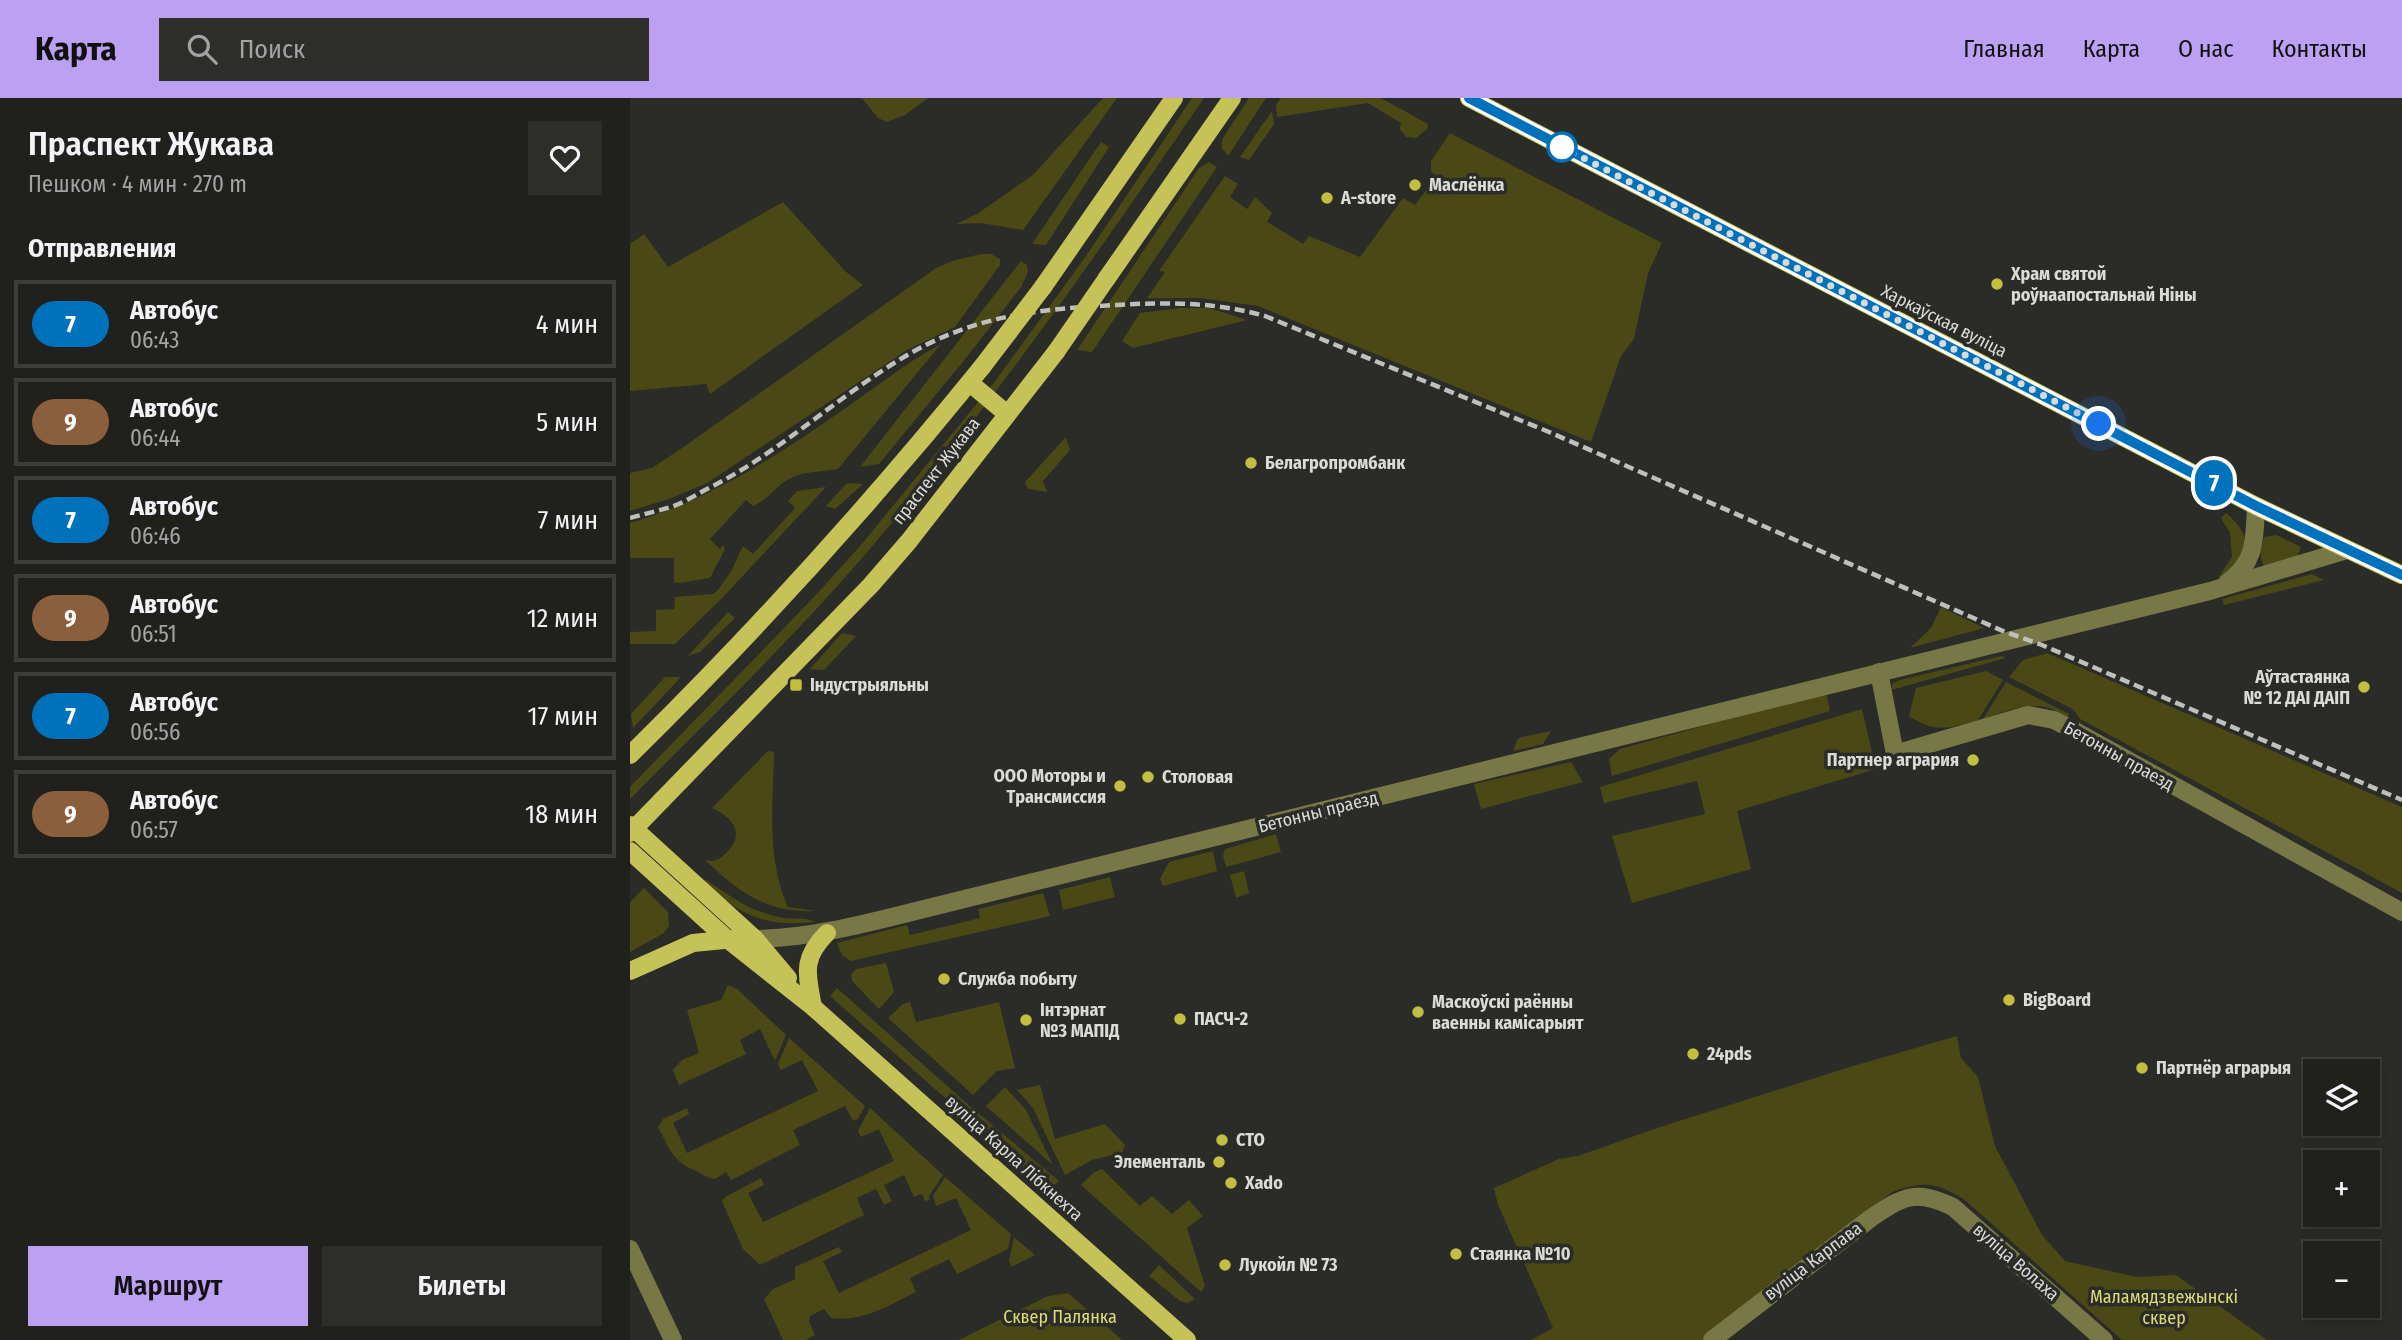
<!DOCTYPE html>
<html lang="ru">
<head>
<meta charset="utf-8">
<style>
	body { margin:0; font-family:"Fira Sans Condensed",sans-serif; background:#2d2d2a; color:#f1f3f6; height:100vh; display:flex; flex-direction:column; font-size:26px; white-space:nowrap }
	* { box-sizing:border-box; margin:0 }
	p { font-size:23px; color:#a2a3a4 }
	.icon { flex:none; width:38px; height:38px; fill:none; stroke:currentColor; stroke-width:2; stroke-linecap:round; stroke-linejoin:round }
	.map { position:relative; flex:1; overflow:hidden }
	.drawer { display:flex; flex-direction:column; background:#20201d; width:630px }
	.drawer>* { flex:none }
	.badge { padding:0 14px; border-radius:23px; font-size:24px; line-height:46px }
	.tools { position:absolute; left:1673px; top:961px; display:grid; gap:14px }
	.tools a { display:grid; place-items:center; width:77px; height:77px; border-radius:0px; background:#20201d; box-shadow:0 4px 10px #0003,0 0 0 2px #3d3e3b; font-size:35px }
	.you { position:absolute; width:35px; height:35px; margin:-18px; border:5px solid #fff; border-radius:50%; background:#1a73e8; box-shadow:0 0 0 10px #1a73e833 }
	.map>.badge { position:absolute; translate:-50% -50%; box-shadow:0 0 0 4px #fff }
	h2 { padding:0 28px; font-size:26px; line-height:63px }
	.round { display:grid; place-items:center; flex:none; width:74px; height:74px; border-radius:0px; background:#2d2d2a }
	.overview { display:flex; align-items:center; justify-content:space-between; height:119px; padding:0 28px }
	h1 { font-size:33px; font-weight:600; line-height:52px }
	.cta { display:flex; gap:14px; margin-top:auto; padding:14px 28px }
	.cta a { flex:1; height:80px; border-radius:0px; background:#bca0f2; color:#111; font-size:28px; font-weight:600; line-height:80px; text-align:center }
	.cta a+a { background:#2d2d2a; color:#f1f3f6 }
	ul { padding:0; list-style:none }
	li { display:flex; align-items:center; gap:21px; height:88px; margin:0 14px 10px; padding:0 14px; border:4px solid #3d3e3b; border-radius:0px }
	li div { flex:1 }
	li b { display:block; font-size:26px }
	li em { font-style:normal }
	li .badge { min-width:77px; font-weight:700; text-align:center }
	header { display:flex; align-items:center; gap:42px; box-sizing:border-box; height:98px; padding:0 35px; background:#bca0f2; color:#111 }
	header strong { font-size:33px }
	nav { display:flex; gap:38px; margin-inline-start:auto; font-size:24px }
	.search { width:490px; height:63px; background:#2d2d2a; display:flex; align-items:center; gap:18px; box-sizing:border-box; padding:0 24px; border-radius:0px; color:#a2a3a4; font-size:26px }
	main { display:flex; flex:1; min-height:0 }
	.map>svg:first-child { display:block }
	.green { fill:#4a4916 }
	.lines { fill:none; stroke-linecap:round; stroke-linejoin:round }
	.minor { stroke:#787746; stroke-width:18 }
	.major { stroke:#c5c358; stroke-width:18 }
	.rail { stroke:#bfbfbb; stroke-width:4.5; stroke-dasharray:10 5; stroke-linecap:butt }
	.major-bridge { stroke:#c5c358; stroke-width:18 }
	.line-casing { stroke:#fff; stroke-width:16 }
	.line { stroke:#0072bc; stroke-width:10 }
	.walk { stroke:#dadad7; stroke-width:7; stroke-dasharray:0 12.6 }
	.stop-dot { fill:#fff; stroke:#0072bc; stroke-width:3.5 }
	.poi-dot { fill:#c1be40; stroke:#2b2b27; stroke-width:2.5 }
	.labels { text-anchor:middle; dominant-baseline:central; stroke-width:7; stroke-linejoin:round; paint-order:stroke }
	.poi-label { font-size:18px; font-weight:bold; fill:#dadad7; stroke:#2b2b27; text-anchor:start }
	.street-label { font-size:18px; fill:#dadad7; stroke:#2b2b27 }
	.park-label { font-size:18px; fill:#dedc79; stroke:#2b2b27 }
</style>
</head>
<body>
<header>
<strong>Карта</strong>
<div class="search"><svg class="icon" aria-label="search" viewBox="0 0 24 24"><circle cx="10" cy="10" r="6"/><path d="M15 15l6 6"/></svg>Поиск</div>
<nav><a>Главная</a><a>Карта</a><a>О нас</a><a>Контакты</a></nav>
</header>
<main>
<section class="drawer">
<div class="overview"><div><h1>Праспект Жукава</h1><p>Пешком · 4 мин · 270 m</p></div><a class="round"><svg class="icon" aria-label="heart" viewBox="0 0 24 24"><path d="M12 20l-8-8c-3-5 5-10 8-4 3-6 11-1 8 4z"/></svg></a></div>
<h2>Отправления</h2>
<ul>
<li><span class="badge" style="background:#0072bc;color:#fff">7</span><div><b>Автобус</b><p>06:43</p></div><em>4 мин</em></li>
<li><span class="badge" style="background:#8b5e3c;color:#fff">9</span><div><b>Автобус</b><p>06:44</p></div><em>5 мин</em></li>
<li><span class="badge" style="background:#0072bc;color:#fff">7</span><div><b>Автобус</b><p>06:46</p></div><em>7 мин</em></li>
<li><span class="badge" style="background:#8b5e3c;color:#fff">9</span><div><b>Автобус</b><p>06:51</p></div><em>12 мин</em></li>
<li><span class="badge" style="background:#0072bc;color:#fff">7</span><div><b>Автобус</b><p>06:56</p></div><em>17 мин</em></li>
<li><span class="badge" style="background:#8b5e3c;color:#fff">9</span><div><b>Автобус</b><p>06:57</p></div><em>18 мин</em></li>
</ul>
<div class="cta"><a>Маршрут</a><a>Билеты</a></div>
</section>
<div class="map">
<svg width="1772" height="1242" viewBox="0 0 1772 1242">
	<rect width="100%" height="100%" fill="#2b2b27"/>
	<g class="green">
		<polygon points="232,0 298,0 275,17 257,24 248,20"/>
		<polygon points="473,0 487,0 393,132 351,125 326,126 347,116 403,77"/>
		<path d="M 562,0 L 574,0 C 468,155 361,309 239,452 C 164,540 80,620 0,701 L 0,689 L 184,499 L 231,447 L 366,282 L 456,158 Z"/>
		<polygon points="619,0 636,0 598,58 591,49 593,40"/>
		<polygon points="651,0 751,0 798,26 797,31 786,40 776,39 770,31 771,25 738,5 647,19 646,7"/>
		<polygon points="642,13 644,26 619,62 610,59"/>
		<polygon points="820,35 1032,145 1018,175 1004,241 991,258 961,344 628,208 570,200 517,200 535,174 529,173 595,78 608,86 600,99 617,111 625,99 642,115 637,124 673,146 679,138 730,159 773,100 785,107 806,79 801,73 801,63"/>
		<polygon points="471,44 479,49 416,147 402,146"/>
		<polygon points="579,64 587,69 462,254 447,252 569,70"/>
		<polygon points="153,104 215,173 233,187 80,296 76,286 0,293 0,146 14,136 38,169"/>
		<polygon points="351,156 361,156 370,161 370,167 325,229 277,252 77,385 39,401 0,413 0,375 22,370 55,348 306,170 322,163"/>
		<polygon points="391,163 397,167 398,174 391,189 340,255 249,366 230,369"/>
		<polygon points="550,210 579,210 617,222 503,250 492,243 510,215"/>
		<path d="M 311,246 L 208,371 C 191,374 169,373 154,384 C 143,392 137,402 123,408 L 116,402 L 80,441 L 90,451 L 93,447 L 95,451 L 80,480 L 50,485 L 44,484 L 44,460 L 0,460 L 0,425 C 80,402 150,356 217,309 C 249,287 277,264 311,246 Z"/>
		<polygon points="436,339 440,352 413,383 417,394 398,391 395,384"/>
		<polygon points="217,385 233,386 205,411 196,408"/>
		<polygon points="196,389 93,499 45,546 0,546 0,534 26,533 26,512 44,511 45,499 83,496 87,493 100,475 113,448 123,456 165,410 158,403 167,393"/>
		<path d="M 1596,415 C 1625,440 1618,454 1596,479 L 1588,480 L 1602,459 L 1600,435 L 1591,420 Z"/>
		<path d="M 1646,437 L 1671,449 L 1667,458 L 1634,468 C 1628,458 1632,449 1634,439 Z"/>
		<polygon points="1682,476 1694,482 1594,507 1592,501"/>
		<polygon points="1311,509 1354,530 1280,550 1301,530"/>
		<polygon points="98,514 105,520 70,554 58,558"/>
		<polygon points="212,535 226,538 194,572 180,571"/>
		<polygon points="1417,555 1772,709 1772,795 1450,621 1443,611 1379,579 1393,562"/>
		<polygon points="1371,558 1376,560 1261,592 1263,585 1270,582"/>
		<path d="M 1356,573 L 1373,582 L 1348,622 C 1318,630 1307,636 1279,618 L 1286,590 Z"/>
		<polygon points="35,579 51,579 3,630 1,616"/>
		<path d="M 1376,584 L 1439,616 L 1437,620 C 1431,616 1423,611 1416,609 C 1395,605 1373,614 1353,621 Z"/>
		<polygon points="1196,594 1200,613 982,678 979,661 990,651"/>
		<polygon points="1232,611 1246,671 1107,713 1121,771 1002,805 982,738 1075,716 1067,683 974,705 970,689"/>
		<polygon points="921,633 913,646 883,653 888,640"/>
		<path d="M 138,653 L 144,654 C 143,707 136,760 158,809 L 186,813 C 136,815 110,795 75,762 C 84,764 89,762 95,756 C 116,737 104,720 82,710 Z"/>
		<polygon points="941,664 953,684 851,711 844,686"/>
		<polygon points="646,736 651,754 596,769 593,758 595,751"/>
		<polygon points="583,753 587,773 533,788 530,781 539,764"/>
		<polygon points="614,773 619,795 606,800 600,777"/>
		<polygon points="480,779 485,799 433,812 429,792"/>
		<path d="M 75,781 C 98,797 120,813 148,819 C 160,822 174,818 185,824 C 134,829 112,818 74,785 Z"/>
		<polygon points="14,790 38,814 39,828 34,835 0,854 0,804"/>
		<polygon points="413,795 420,818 221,863 212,857 207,845 277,827 280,837 350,820 348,811"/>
		<polygon points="256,865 264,894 249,911 222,883 221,876 226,871"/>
		<polygon points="98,887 107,891 156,937 145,963 130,931 110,942 116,956 49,987 43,972 52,962 69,955 57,912 91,902"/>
		<polygon points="207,890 342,1010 429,1083 419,1092 200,898"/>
		<polygon points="280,904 286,924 369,904 385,970 367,973 343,997 258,920 273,906"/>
		<path d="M 1327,938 L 1331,960 L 1348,979 L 1365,1048 L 1412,1137 L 1435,1163 L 1507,1179 L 1546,1177 L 1637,1242 L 1492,1242 L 1335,1102 C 1305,1084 1295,1083 1262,1094 L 1073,1242 L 901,1242 L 923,1230 L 868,1107 L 864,1090 L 929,1061 L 948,1058 L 1024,1031 L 1223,968 Z"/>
		<path d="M 159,940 L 235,1008 L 228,1021 L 223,1023 L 215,1008 L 163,1032 L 170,1047 L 101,1082 L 96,1074 L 85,1081 C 76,1080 71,1075 64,1072 C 42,1063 39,1049 28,1029 L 33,1021 L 57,1010 L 59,1016 L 43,1025 L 57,1055 L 188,993 L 172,962 L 151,972 L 148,966 Z"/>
		<polygon points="410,987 425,1041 475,1026 495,1047 492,1055 462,1062 435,1077 403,1010 387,992"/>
		<polygon points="375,989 396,1012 423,1067 356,1008"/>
		<polygon points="240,1010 313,1077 299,1098 299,1102 295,1103 292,1096 284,1099 274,1077 254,1087 262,1103 254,1107 246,1091 227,1100 234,1117 130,1167 113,1151 92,1103 95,1099 131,1080 134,1087 118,1095 133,1124 264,1063 249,1031 231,1039 228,1033"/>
		<polygon points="472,1071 510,1108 522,1098 542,1116 559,1102 573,1118 557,1130 575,1188 571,1194 451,1087 464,1074"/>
		<path d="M 315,1079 L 381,1136 L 378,1151 L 327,1176 L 319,1161 L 280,1180 L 286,1194 C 258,1208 233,1224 201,1220 L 194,1211 L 180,1218 L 179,1223 L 185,1237 L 176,1242 L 153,1242 L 134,1201 L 143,1191 L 165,1181 L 165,1169 L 209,1149 L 212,1154 L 193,1163 L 209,1195 L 341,1132 L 326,1100 L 306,1108 L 303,1098 Z"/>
		<polygon points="384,1139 405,1157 381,1169 379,1163"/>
		<polygon points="529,1167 565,1201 558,1205 550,1203 519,1178"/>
		<polygon points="438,1195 492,1242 329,1242 418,1198"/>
	</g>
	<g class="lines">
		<g class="minor">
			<path d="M 1597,485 C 1627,463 1624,442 1626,408"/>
			<polyline points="1249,574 1265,656 1398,617 1424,622 1449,635 1772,814"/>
			<path d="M 125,841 C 183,840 238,825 294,811 L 1580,493 L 1717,452"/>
			<polyline points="0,1151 43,1242"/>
			<path d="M 1082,1242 L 1241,1120 C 1274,1098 1285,1091 1323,1109 L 1474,1242"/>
		</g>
		<g class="major">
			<polyline points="839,0 1626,408 1772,477"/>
			<polyline points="477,180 602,0"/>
			<polyline points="413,189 544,0"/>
			<polyline points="340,285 377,316"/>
			<path d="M 0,657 C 126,533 241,406 352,269"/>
			<polyline points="32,702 241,487 279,443 426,254"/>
			<polyline points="0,727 125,841 158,880"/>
			<polyline points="0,753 97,841 183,909 557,1242"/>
			<polyline points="0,873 63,845 104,841"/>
			<path d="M 183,909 C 177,876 171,861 197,835"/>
		</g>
		<path class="rail" d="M 0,420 C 14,416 28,413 41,409 C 53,405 64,398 75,392 C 145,358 202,303 269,262 C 340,218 406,211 487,207 C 537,204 586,204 635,218 L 919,334 L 1373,533 L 1412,547 L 1772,702"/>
		<g class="major-bridge">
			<polyline points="426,254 477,180"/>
			<polyline points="352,269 413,189"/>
			<polyline points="0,735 32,702"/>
		</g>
	</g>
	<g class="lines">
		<defs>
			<polyline id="line" points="839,0 1626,408 1772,477"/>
		</defs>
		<use href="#line" class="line-casing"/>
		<use href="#line" class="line"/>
		<polyline class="walk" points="932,49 1469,326"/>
	</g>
	<circle class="stop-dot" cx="932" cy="49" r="14"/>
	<g class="poi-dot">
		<circle cx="785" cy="87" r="7"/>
		<circle cx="697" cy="100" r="7"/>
		<circle cx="1367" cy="186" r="7"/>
		<circle cx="621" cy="365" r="7"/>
		<rect x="159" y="580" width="14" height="14" rx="3.5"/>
		<circle cx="1734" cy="589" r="7"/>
		<circle cx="1343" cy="662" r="7"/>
		<circle cx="518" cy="679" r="7"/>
		<circle cx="490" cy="688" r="7"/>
		<circle cx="314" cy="881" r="7"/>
		<circle cx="1379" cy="902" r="7"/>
		<circle cx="788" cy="914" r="7"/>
		<circle cx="550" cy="921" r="7"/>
		<circle cx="396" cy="922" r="7"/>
		<circle cx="1063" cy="956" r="7"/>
		<circle cx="1512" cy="970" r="7"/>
		<circle cx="592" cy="1042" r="7"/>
		<circle cx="589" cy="1064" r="7"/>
		<circle cx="601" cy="1085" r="7"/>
		<circle cx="826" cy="1156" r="7"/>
		<circle cx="595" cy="1167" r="7"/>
	</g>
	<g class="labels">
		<g class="poi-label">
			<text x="799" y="87">Маслёнка</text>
			<text x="711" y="100">А-store</text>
			<text x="1381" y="176">Храм святой<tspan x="1381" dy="21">роўнаапостальнай Ніны</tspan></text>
			<text x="635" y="365">Белагропромбанк</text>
			<text x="1720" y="579" text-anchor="end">Аўтастаянка<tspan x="1720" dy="21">№ 12 ДАІ ДАІП</tspan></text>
			<text x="180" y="587">Індустрыяльны</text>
			<text x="1329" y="662" text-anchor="end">Партнер агрария</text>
			<text x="476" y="678" text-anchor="end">ООО Моторы и<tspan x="476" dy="21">Трансмиссия</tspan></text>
			<text x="532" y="679">Столовая</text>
			<text x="328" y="881">Служба побыту</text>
			<text x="1393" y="902">BigBoard</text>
			<text x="802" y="904">Маскоўскі раённы<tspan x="802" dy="21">ваенны камісарыят</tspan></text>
			<text x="410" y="912">Інтэрнат<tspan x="410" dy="21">№3 МАПІД</tspan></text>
			<text x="564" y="921">ПАСЧ-2</text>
			<text x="1077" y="956">24pds</text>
			<text x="1526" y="970">Партнёр аграрыя</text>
			<text x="606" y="1042">СТО</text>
			<text x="575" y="1064" text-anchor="end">Элементаль</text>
			<text x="615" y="1085">Xado</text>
			<text x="840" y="1156">Стаянка №10</text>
			<text x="609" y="1167">Лукойл № 73</text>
		</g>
		<g class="street-label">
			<text transform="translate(1314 223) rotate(27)">Харкаўская вуліца</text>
			<text transform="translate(306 373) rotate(-52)">праспект Жукава</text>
			<text transform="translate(1489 658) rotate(29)">Бетонны праезд</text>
			<text transform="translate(688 714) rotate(-14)">Бетонны праезд</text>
			<text transform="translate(384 1060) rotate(42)">вуліца Карла Лібкнехта</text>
			<text transform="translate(1183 1163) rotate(-37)">вуліца Карпава</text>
			<text transform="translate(1386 1164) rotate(41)">вуліца Волаха</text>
		</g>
		<g class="park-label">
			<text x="1534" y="1199">Маламядзвежынскі<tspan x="1534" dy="21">сквер</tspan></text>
			<text x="430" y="1219">Сквер Палянка</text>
		</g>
	</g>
</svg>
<div class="tools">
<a><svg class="icon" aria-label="layers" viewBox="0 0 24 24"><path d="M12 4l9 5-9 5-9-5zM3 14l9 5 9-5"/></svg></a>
<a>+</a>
<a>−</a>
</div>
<div class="you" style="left:1469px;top:326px"></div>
<b class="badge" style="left:1584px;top:385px;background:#0072bc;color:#fff">7</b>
</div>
</main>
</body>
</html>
